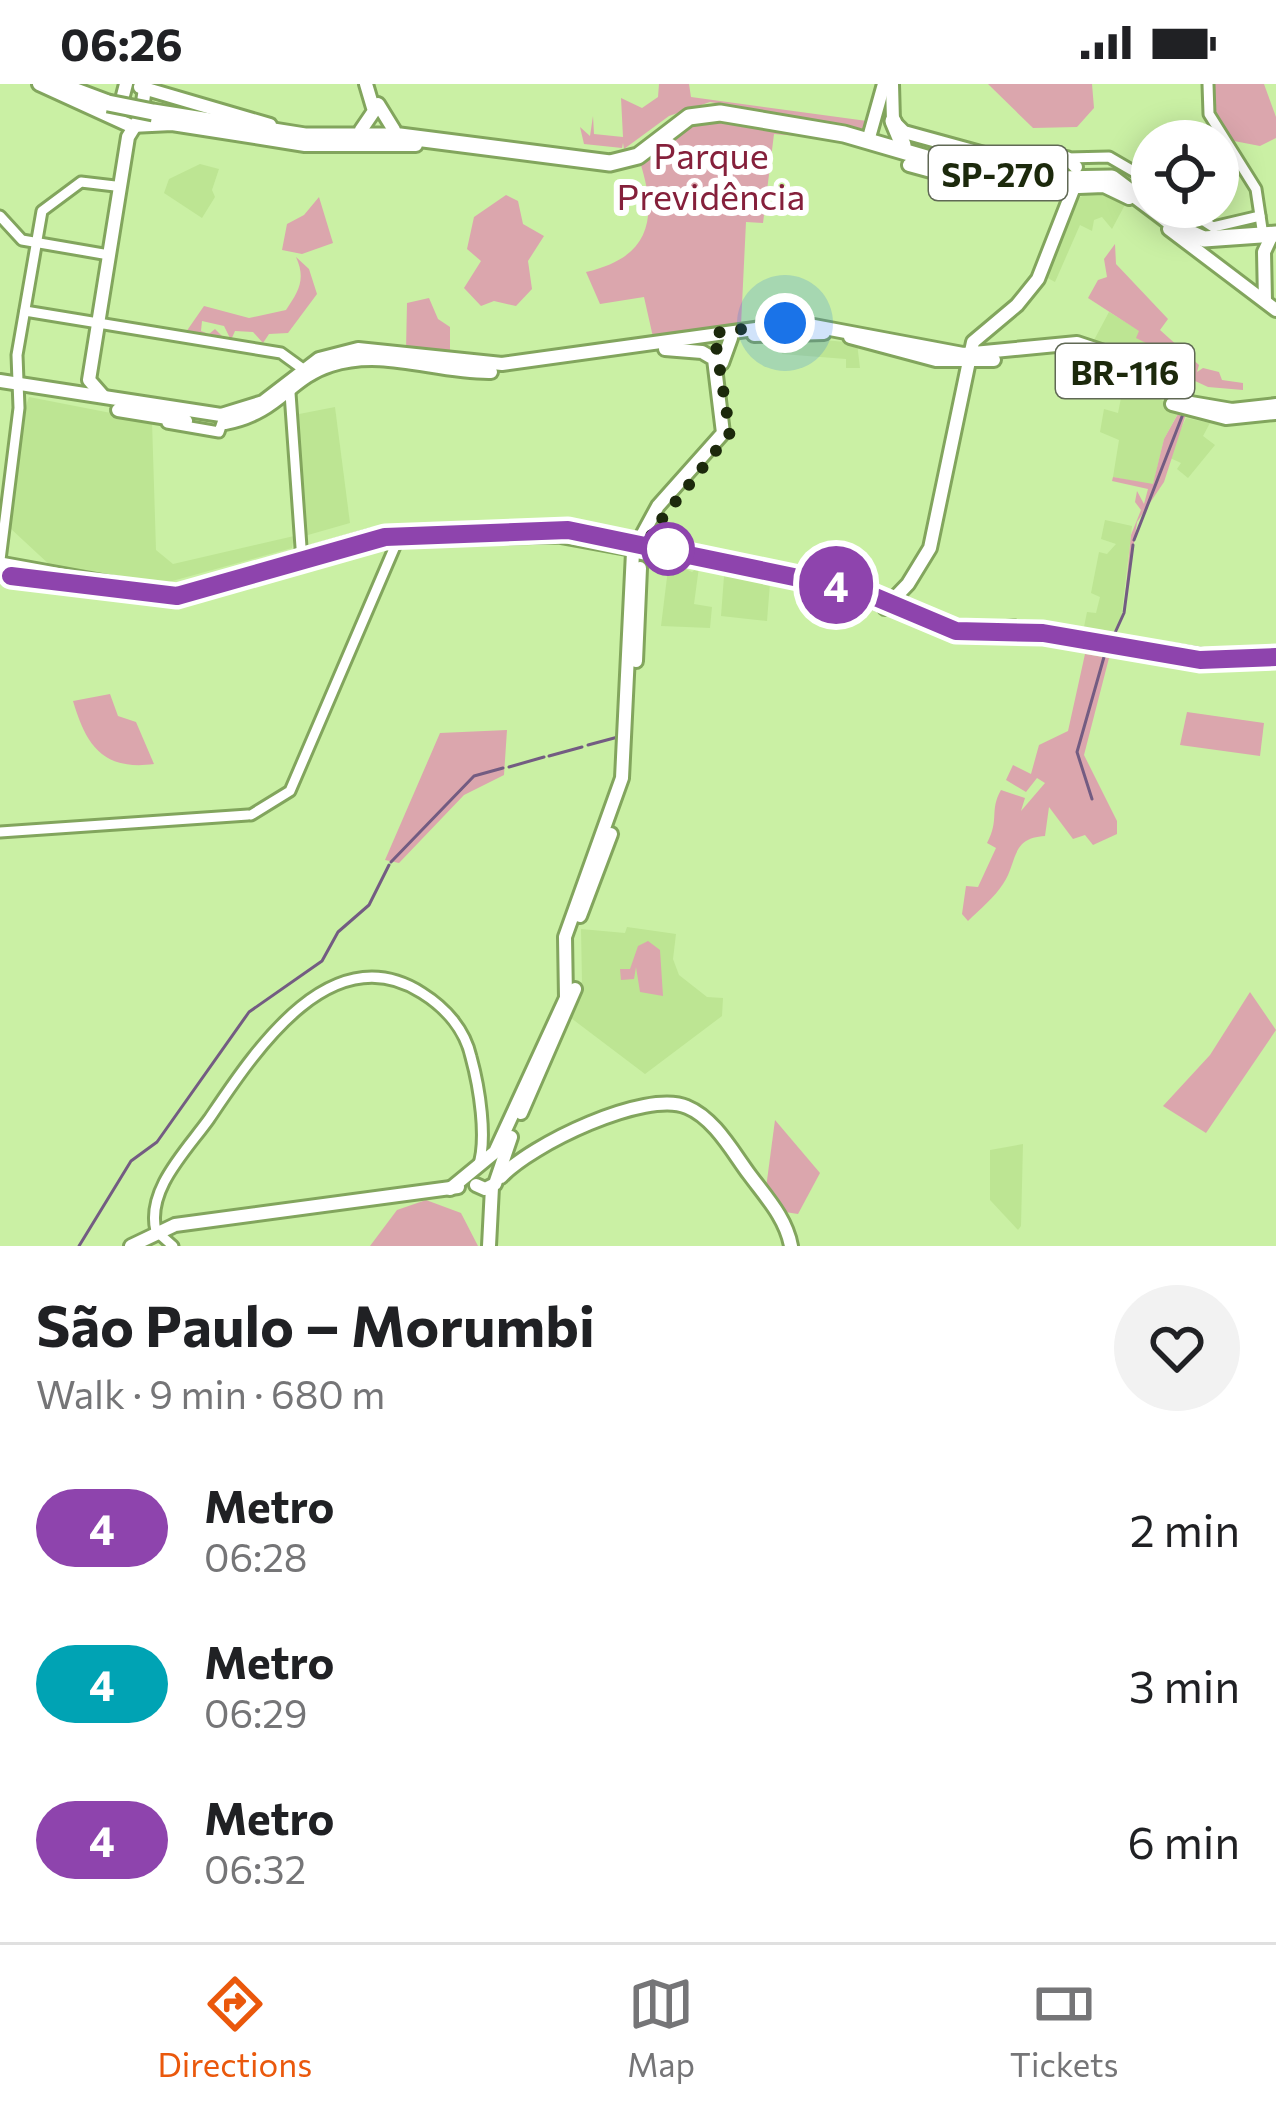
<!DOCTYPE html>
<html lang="en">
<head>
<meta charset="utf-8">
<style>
	body { margin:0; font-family:Commissioner,sans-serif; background:#f2f2f2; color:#202124; height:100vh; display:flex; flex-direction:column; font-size:45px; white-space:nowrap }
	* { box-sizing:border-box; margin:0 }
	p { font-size:39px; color:#757577 }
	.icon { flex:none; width:66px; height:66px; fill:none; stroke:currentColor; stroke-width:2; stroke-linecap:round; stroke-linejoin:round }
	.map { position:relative; height:1162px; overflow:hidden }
	.sheet { display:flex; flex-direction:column; background:#fff; flex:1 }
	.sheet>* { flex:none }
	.badge { padding:0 24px; border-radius:39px; font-size:42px; line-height:78px }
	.controls { position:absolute; left:1131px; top:36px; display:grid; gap:24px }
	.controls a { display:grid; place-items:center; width:108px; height:108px; border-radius:50%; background:#fff; box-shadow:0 6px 30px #0003; font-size:60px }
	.you { position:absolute; width:60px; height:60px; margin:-30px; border:9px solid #fff; border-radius:50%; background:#1a73e8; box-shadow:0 0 0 18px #1a73e833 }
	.map>.badge { position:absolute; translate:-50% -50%; box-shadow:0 0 0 6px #fff }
	.round { display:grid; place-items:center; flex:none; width:126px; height:126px; border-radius:63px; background:#f2f2f2 }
	.head { display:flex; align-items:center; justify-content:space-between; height:204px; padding:0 36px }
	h1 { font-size:57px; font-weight:700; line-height:90px }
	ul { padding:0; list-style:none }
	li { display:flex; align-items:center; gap:36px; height:156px; padding:0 36px }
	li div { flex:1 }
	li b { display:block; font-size:45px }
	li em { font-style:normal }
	li .badge { min-width:132px; font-weight:700; text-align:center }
	.status { display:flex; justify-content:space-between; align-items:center; height:84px; padding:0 60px; background:#fff; direction:ltr }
	.status svg { height:33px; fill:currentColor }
	.dock { display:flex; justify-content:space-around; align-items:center; height:168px; border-top:3px solid #e0e0e0; background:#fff; font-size:33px; color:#757577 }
	.dock a { display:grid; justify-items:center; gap:6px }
	.dock .current { color:#ea580c }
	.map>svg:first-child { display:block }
	.built { fill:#bde593 }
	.green { fill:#dba6ad }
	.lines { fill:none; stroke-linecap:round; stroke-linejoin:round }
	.stream { stroke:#735c82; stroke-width:3 }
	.minor-casing { stroke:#82a55d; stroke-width:15 }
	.major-casing { stroke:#82a55d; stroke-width:18 }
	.highway-casing { stroke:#82a55d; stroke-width:21 }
	.minor { stroke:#fff; stroke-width:9 }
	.major { stroke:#fff; stroke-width:12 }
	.highway { stroke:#fff; stroke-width:15 }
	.highway-bridge-casing { stroke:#82a55d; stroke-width:21; stroke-linecap:butt }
	.highway-bridge { stroke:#fff; stroke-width:15 }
	.line-casing { stroke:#fff; stroke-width:27 }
	.line { stroke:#8e44ad; stroke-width:18 }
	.walk { stroke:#1c290c; stroke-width:12; stroke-dasharray:0 21.6 }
	.stop-dot { fill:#fff; stroke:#8e44ad; stroke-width:6 }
	.labels { text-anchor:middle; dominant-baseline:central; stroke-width:12; stroke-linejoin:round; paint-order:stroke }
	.shield { fill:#fff; stroke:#606955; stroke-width:3 }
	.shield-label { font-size:33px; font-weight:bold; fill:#1c290c }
	.park-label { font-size:36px; fill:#85203b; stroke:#fff }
</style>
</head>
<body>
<div class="status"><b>06:26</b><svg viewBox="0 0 49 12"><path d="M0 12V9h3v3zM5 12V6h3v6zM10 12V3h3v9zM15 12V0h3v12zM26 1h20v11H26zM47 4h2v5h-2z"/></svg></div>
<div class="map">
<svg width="1276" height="1162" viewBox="0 0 1276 1162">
	<rect width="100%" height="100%" fill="#caf0a4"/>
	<g class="built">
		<polygon points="200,80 219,85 212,106 215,113 202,134 164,109 169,95"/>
		<polygon points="1098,105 1128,115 1112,145 1102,133 1094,136 1092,147 1080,141 1055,198 1044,192 1076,115"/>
		<polygon points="1109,228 1140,247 1137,253 1172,272 1160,299 1093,258"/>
		<polygon points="779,252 857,259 860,284 846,284 846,275 782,270"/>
		<polygon points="1103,279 1179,327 1164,355 1153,401 1113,393 1119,356 1100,348 1104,325 1118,329 1123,304 1097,292"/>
		<polygon points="29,313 152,337 156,466 173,480 294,452 292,464 165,499 52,483 10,444 19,343"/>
		<polygon points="335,323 350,439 301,453 294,331"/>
		<polygon points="1186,334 1210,339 1203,352 1215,361 1188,394 1177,385 1181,379 1168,373"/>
		<polygon points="1105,436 1132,442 1121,536 1107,559 1082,553 1087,528 1096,529 1100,513 1091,509 1099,468 1107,470 1116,460 1101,455"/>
		<polygon points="669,477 692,488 699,483 694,520 712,523 710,544 661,542"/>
		<polygon points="724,492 770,499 767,537 721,532"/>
		<polygon points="627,843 676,850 673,875 679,891 707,913 723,914 722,932 645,990 571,934 582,899 581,845 625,849"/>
		<polygon points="1023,1060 1021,1142 1018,1146 990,1116 990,1066"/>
	</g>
	<g class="green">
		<polygon points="659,0 689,0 691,13 867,37 863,45 710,18 669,32 624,65 623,59 622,64 584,60 580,43 590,52 593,32 594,50 623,53 621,14 642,24 658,13"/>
		<polygon points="988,0 1092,0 1094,24 1077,43 1033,44"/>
		<polygon points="1212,0 1264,0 1276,33 1276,54 1260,62 1234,57 1214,30"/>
		<path d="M 698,31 L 811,48 L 810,53 L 774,50 L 763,139 L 746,138 L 741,241 L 653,253 L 644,213 L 600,220 L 586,188 C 648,174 659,137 640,78 Z"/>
		<polygon points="506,111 518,117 523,140 544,152 528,177 532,205 516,222 494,217 481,222 464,204 481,177 467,165 474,133"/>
		<polygon points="319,113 333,159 302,170 282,166 287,140 304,131"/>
		<polygon points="1115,160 1116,180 1168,235 1160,246 1199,281 1197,288 1203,284 1219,288 1222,296 1243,299 1243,306 1208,303 1167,284 1172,272 1136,254 1139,247 1088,214 1098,196 1107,193 1104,175"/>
		<path d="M 296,173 L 309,185 L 317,210 L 288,249 L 269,250 L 263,259 L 253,248 L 235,247 L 231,256 L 224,242 L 202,237 L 201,247 L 209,250 L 215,245 L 228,258 L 186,248 L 204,222 L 249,234 L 286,226 C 299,207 306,195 296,173 Z"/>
		<polygon points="429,214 438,235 450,243 450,275 406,266 407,219"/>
		<polygon points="1179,328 1186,330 1164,398 1137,438 1123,534 1131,451 1141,426 1135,418 1137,407 1144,420 1148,405 1112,397 1113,393 1153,400 1164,355"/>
		<path d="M 1085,570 L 1109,574 L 1084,671 L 1117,737 L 1117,750 L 1093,761 L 1085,751 L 1073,755 L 1049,723 L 1045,752 C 1010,754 1018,778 1003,800 C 995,813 979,826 968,837 L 962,830 L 966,802 L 978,803 L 996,764 L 987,759 C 1000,735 989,727 1001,706 L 1025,714 L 1021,727 L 1045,699 L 1037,694 L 1026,708 L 1006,696 L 1013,681 L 1031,690 L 1039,661 L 1068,647 Z"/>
		<path d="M 110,610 L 118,632 L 136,638 L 154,680 C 103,687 86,661 73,617 Z"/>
		<polygon points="1187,628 1264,639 1260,672 1180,661"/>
		<polygon points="507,646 504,691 464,711 399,779 385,776 440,649"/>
		<polygon points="648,857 660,866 663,912 640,908 636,883 634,895 621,896 620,885 630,885 638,862"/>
		<polygon points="1250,908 1276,946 1206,1049 1163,1022 1210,971"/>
		<polygon points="775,1036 820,1089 798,1130 785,1128 766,1104"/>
		<polygon points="426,1116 461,1129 478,1162 370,1162 397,1126"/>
	</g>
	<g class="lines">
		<g class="stream">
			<polyline points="1134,456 1183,330"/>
			<polyline points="1114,551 1124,529 1133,461"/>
			<polyline points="588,661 618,653"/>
			<polyline points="549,672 582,663"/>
			<polyline points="509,683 544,673"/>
			<polyline points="1092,715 1077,668 1104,573"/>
			<polyline points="391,778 474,692 503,684"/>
			<polyline points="79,1162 131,1077 157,1058 249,928 322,877 338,848 369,821 389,781"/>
		</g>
		<defs>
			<g id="minor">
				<polyline points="1208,0 1209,30 1256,105 1262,145"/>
				<polyline points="1067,74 1109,73 1152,98"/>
				<polyline points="1182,123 1213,143 1260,132"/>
				<polyline points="0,132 22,156 109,171"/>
				<polyline points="25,227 281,269 303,285"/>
				<polyline points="290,309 302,477"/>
				<polyline points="167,339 219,348 223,336"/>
				<polyline points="0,476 19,324 17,271 42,127 81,98 115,102"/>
				<polyline points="251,731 290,707 399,453"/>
				<polyline points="0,748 248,731"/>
				<path d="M 173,1162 L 156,1147 C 146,1106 186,1067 209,1035 C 253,970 330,850 422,909 C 446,924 465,946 471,973 C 479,1002 488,1055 478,1083"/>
			</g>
			<g id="major">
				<polyline points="39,0 131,42 172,40 305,61 416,61"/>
				<polyline points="892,0 893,37 904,48 1006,76 1067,74 1076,83"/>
				<polyline points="140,3 270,41"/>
				<polyline points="378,20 394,46"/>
				<polyline points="119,27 126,0"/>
				<polyline points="361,46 374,27 366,0"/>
				<polyline points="868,57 884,0"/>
				<polyline points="909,81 1001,106 1104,102 1129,114"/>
				<polyline points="1169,145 1276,226"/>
				<polyline points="1265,217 1264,168 1272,151"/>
				<polyline points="754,251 824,249"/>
				<polyline points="850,253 936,276 994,276"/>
				<polyline points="722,279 731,254"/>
				<polyline points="0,297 221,331 263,318 319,275 358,265 502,280 798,239 963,270 1077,259 1116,272 1191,319 1232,326 1276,321"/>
				<polyline points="103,312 89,296 128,53 141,32 145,4"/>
				<polyline points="1172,320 1226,334 1275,329"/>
				<polyline points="118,326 186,337"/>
				<path d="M 225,339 C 279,329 289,294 331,281 C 384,264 436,289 491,288"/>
				<polyline points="885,524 908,500 930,464 973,258 1017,221 1038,195 1076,98"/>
				<polyline points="636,577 640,484"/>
				<polyline points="580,832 611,750"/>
				<polyline points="521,1029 575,905"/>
				<path d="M 501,1093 C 530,1061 646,1005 687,1023 C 714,1034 732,1067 749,1090 C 766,1113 786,1134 791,1162"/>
				<polyline points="476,1101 485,1105 495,1100 511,1053"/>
				<polyline points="450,1105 495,1068 566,914 565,853 622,694 633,468 658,422 723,349 714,275 702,268 665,265"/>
				<polyline points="131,1162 175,1141 458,1103"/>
				<polyline points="489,1162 492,1103"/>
			</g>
			<g id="highway">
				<polyline points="57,0 108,19"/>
				<polyline points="153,28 305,52 400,52 610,79 638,72 689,33 720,29 844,50 1002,96 1112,94 1177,143 1204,155 1276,150"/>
				<polyline points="893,37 903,61"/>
				<polyline points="0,481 171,512 371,454 558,450 823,498 966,548 1014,545 1226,577 1276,573"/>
			</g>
		</defs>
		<use href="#minor" class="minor-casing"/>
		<use href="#major" class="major-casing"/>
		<use href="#highway" class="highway-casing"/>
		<use href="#minor" class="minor"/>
		<use href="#major" class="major"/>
		<use href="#highway" class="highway"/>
		<defs>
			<polyline id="highway-bridge" points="108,19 153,28"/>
		</defs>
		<use href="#highway-bridge" class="highway-bridge-casing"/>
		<use href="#highway-bridge" class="highway-bridge"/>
	</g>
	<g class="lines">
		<defs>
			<polyline id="line" points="11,492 177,512 385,453 568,446 861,507 956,547 1043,549 1200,576 1276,573"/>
		</defs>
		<use href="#line" class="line-casing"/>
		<use href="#line" class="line"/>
		<polyline class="walk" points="668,465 650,450 730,349 714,249 785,239"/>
	</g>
	<circle class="stop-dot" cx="668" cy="465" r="24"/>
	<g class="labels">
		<g class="shield">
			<rect x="929" y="62" width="138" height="54" rx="9"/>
			<rect x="1056" y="260" width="138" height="54" rx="9"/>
		</g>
		<g class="shield-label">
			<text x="998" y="89">SP-270</text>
			<text x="1125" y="287">BR-116</text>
		</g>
		<g class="park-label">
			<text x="711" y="70">Parque<tspan x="711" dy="41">Previdência</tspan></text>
		</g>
	</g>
</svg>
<div class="controls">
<a><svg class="icon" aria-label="locate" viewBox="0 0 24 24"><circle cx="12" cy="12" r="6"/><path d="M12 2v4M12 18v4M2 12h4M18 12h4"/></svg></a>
</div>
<div class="you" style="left:785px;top:239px"></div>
<b class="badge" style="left:836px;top:501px;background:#8e44ad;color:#fff">4</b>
</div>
<section class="sheet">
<div class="head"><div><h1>São Paulo – Morumbi</h1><p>Walk · 9 min · 680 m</p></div><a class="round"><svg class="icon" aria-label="heart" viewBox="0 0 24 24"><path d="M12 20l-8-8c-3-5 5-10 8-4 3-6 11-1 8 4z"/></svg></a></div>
<ul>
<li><span class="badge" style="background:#8e44ad;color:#fff">4</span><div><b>Metro</b><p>06:28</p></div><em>2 min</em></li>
<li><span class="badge" style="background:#00a3b4;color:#fff">4</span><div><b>Metro</b><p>06:29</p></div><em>3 min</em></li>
<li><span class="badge" style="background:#8e44ad;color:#fff">4</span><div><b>Metro</b><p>06:32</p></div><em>6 min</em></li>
</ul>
</section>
<nav class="dock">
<a class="current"><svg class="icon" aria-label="directions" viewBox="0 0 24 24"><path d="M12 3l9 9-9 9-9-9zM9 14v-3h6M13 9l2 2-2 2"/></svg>Directions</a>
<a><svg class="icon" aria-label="map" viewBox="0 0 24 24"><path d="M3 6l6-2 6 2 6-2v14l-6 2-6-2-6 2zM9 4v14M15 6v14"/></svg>Map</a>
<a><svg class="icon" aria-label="tickets" viewBox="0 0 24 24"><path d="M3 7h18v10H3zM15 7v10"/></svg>Tickets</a>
</nav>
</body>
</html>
